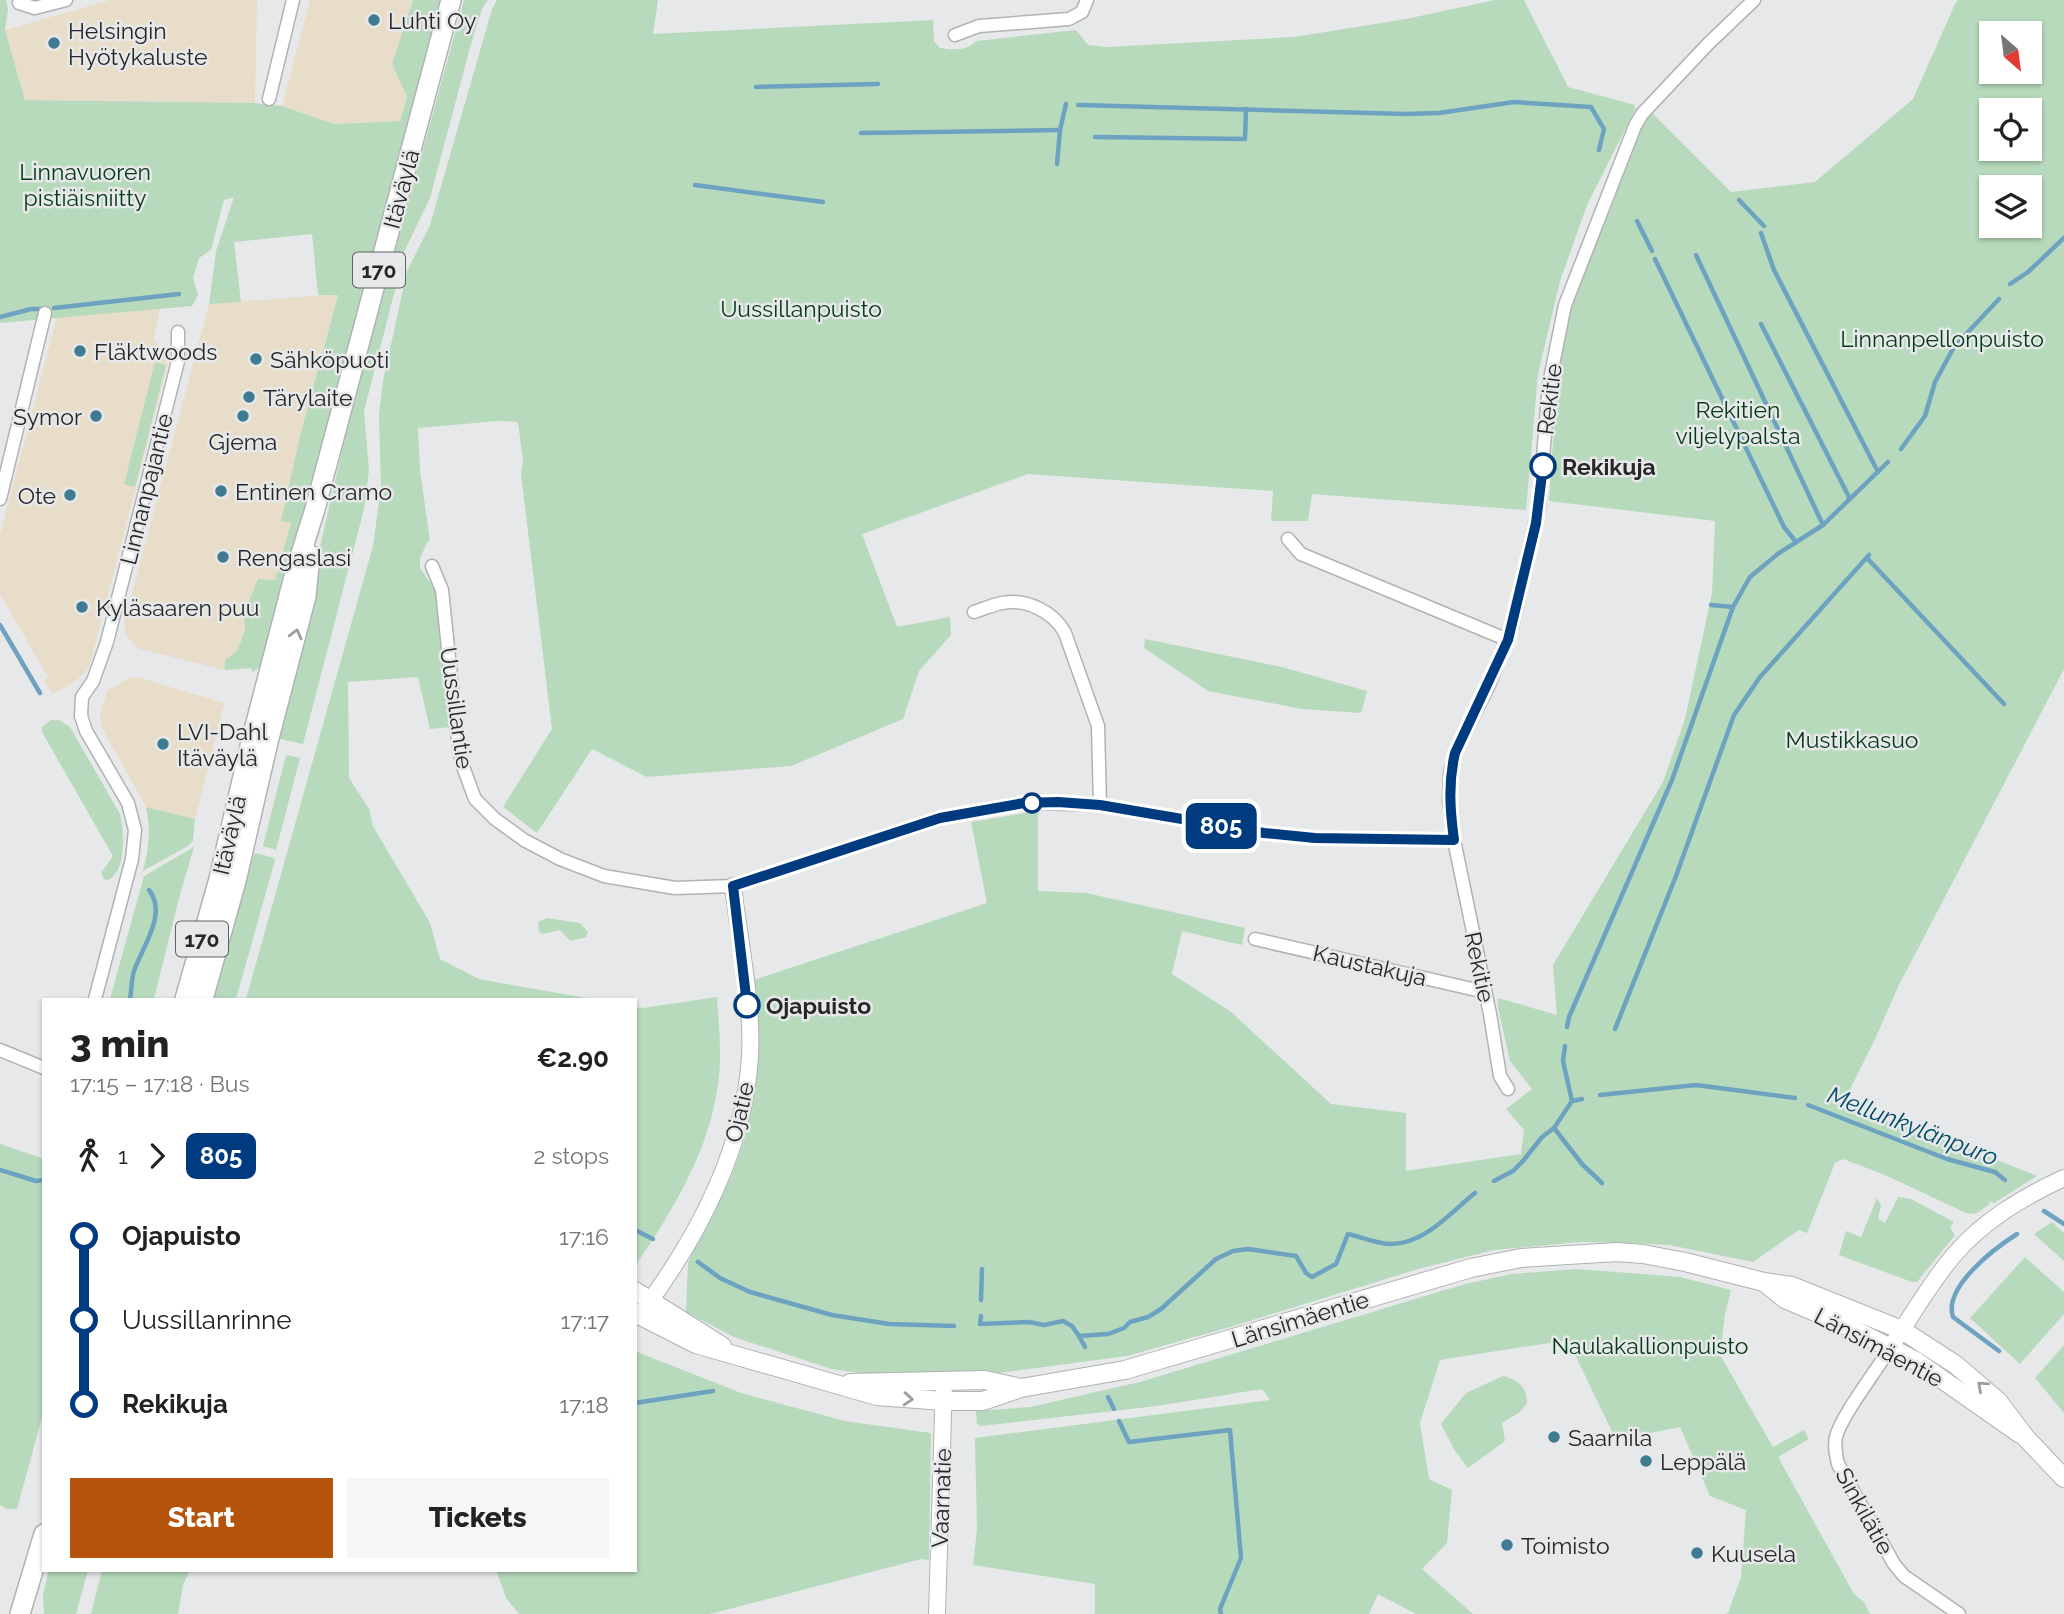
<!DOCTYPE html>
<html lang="en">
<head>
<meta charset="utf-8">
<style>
	body { margin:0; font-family:Raleway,sans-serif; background:#f6f6f6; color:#222; height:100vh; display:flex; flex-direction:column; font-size:26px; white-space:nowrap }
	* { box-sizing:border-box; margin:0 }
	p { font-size:23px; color:#767676 }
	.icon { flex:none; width:38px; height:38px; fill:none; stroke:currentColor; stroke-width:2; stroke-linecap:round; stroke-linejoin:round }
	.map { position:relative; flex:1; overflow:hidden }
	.drawer { position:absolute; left:42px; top:998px; width:595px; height:574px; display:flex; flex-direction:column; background:#fff; border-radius:0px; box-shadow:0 2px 5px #0004 }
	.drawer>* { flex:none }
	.badge { padding:0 14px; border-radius:10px; font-size:24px; line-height:46px }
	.needle { width:46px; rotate:152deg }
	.controls { position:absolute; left:1979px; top:21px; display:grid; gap:14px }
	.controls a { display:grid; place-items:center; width:63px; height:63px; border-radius:0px; background:#fff; box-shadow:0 2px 5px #0004; font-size:35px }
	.map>.badge { position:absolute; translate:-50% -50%; box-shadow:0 0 0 4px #fff }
	.legs { display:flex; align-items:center; gap:10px; height:77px; padding:0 28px; font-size:23px }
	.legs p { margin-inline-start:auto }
	.head { display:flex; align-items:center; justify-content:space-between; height:119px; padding:0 28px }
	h1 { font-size:38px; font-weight:800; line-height:52px }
	.cta { display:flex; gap:14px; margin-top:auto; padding:14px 28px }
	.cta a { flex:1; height:80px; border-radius:0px; background:#b45309; color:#fff; font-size:28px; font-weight:800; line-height:80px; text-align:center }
	.cta a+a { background:#f6f6f6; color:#222 }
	ul { padding:0 28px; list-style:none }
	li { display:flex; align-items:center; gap:24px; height:84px; font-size:26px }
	li i { display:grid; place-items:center; width:10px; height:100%; margin:0 9px; background:currentColor }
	li i::after { content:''; width:18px; height:18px; margin:-9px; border:5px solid; border-radius:50%; background:#fff }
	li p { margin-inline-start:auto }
	li:first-child i { background:linear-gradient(#0000 50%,currentColor 0) }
	li:last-child i { background:linear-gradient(currentColor 50%,#0000 0) }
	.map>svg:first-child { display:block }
	.commercial { fill:#e8ddc8 }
	.green { fill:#b7dabc; fill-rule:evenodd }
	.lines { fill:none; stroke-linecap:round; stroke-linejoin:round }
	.stream { stroke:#6da2c1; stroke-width:4.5 }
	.minor-casing { stroke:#b0b2b3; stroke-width:15 }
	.tertiary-casing { stroke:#b0b2b3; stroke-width:18 }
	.secondary-casing { stroke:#b0b2b3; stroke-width:20 }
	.primary-casing { stroke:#b0b2b3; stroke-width:22 }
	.minor { stroke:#fff; stroke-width:12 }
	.tertiary { stroke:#fff; stroke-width:16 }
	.secondary { stroke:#fff; stroke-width:18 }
	.primary { stroke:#fff; stroke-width:19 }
	.oneway { stroke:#9e9e9e }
	.line-1-casing { stroke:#fff; stroke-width:16 }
	.line-1 { stroke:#003b80; stroke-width:10 }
	.poi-dot { fill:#407a93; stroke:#e7e8e9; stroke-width:2.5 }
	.stop-1-dot { fill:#fff; stroke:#003b80; stroke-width:3.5 }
	.labels { text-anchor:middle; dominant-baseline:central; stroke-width:5; stroke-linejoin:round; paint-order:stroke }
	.shield { fill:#e7e8e9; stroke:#616162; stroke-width:2 }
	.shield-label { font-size:21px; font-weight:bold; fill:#272728 }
	.poi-label { font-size:23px; fill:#272728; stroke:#e7e8e9; text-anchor:start }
	.park-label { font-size:23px; fill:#043b17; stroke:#e7e8e9 }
	.street-label { font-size:23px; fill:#272728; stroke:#e7e8e9 }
	.stop-label { font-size:23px; font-weight:bold; fill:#272728; stroke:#e7e8e9; text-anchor:start }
	.water-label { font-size:24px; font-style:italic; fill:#024b6a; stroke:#e7e8e9 }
</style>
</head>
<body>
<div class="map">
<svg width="2064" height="1614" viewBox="0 0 2064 1614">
	<rect width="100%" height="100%" fill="#e7e8e9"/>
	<g class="commercial">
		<polygon points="110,0 257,0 255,103 25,100 5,30"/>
		<polygon points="310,0 413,0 392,64 407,97 400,121 334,124 282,106"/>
		<polygon points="338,294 301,432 282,521 292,523 275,580 258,579 244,614 245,630 236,652 225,660 225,670 137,648 126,635 124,623 209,304"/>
		<polygon points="160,308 154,338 168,364 89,668 77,680 53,694 44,681 48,677 0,594 0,535 57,316"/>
		<polygon points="137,677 224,703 195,819 146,807 102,728 100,716 107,691 129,678"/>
	</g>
	<g class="green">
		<polygon points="0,0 6,0 8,9 5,30 25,100 255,103 282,106 334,124 400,121 407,97 392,64 413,0 440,0 389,201 266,655 258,669 252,672 251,668 225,670 225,660 236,652 241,641 245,630 244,614 258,579 275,580 291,523 281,521 301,432 338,295 318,295 312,234 234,242 241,302 209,304 216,251 234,197 224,200 211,250 199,258 193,277 198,295 192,306 0,323"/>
		<polygon points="464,0 488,0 482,9 471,44 430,198 405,250 382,341 364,411 369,470 364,509 303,744 276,738 351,412"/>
		<path d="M 497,0 L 658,0 L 653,34 L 933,20 L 934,41 L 940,48 C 952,50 968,51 976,41 L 1076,30 L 1088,45 L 1106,47 L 1294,37 L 1406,19 L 1495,0 L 1524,0 L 1568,87 L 1635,105 L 1634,107 L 1636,108 L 1587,205 L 1560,281 L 1538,374 L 1526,510 L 1312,494 L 1308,521 L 1271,521 L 1273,491 L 1028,474 L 862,534 L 897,627 L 950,617 L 951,635 L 919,671 L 903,719 L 791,766 L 647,777 L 592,749 L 537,833 L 503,807 L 552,729 L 521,474 L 523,461 L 518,422 L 498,421 L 418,428 L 420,470 L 430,541 L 428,541 L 420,558 L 420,568 L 435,589 L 450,727 L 430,729 L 418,677 L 348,682 L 349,778 L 369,809 L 373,826 L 430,923 L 440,959 L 479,979 L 592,999 L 246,999 L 373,546 L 381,487 L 379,414 L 383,381 L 407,271 L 430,225 L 492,9 Z"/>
		<path d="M 1958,0 L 2064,0 L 2064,669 L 1899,985 L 1875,1039 L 1842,1105 L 1975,1151 L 2037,1176 L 1994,1203 L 1988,1201 L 1990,1204 L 1975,1214 L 1966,1213 L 1885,1175 L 1843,1159 L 1835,1163 L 1807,1233 L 1799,1230 L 1753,1262 L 1669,1245 L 1625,1243 L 1581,1242 L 1494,1250 L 1418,1269 L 1230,1327 L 1127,1356 L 977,1376 L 883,1376 L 831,1369 L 734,1337 L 686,1312 L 688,1262 L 731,1177 L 744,1141 L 752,1102 L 758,1039 L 754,980 L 987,903 L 971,822 L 1038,811 L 1038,891 L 1086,893 L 1245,928 L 1242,945 L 1182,931 L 1172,974 L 1230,1011 L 1331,1104 L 1406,1113 L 1406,1171 L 1521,1154 L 1524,1130 L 1506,1109 L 1532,1089 L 1510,1061 L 1498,1007 L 1498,998 L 1557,1015 L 1553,965 L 1663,782 L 1685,719 L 1712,593 L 1715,521 L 1549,501 L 1558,368 L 1569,305 L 1612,206 L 1648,109 L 1731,192 L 1815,182 L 1913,99 L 1955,4 ZM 1992,33 L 2030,33 L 2030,72 L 1992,72 ZM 1992,110 L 2030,110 L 2030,149 L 1992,149 ZM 1992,187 L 2030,187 L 2030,226 L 1992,226 Z"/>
		<polygon points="155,362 166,365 135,487 124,484"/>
		<polygon points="1145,639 1282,667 1367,691 1361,713 1302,709 1208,691 1144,648"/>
		<path d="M 51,720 L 59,720 L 70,727 L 120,814 C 124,831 127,871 108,880 L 104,879 L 101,873 L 113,856 L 42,732 L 42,727 Z"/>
		<polygon points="286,755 300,758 276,850 263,846"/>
		<path d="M 146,807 L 195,819 L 193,841 L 188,846 L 143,871 C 149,849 151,829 146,807 Z"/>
		<polygon points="194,847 179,898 154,999 110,999 144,876"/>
		<polygon points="255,853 274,858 275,860 236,999 210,999 240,888"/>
		<polygon points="547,918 580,923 588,932 586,937 570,941 560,930 543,934 539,932 538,922"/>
		<path d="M 717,997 C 719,1026 722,1056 718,1084 C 709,1152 673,1210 635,1266 L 635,1007 L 643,1008 Z"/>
		<polygon points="0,1144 44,1159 44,1410 17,1509 7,1509 0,1505"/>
		<polygon points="1898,1197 1911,1199 1954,1222 1950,1227 1955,1235 1917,1282 1912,1282 1839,1255 1846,1231 1861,1237 1877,1198 1881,1205 1878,1219 1885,1223"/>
		<polygon points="2052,1222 2064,1233 2064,1261 2034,1234"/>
		<polygon points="2025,1257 2064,1292 2064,1314 2020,1364 1970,1318"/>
		<polygon points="1577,1269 1680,1277 1731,1290 1725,1314 1720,1355 1773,1447 1804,1430 1809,1439 1778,1457 1854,1594 1864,1602 1870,1614 1724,1614 1728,1613 1741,1577 1746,1510 1710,1496 1680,1427 1616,1440 1568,1340 1440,1360 1420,1423 1429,1479 1452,1490 1447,1543 1422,1569 1473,1614 1416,1614 1378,1594 1369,1614 1095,1614 1095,1584 973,1565 977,1529 975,1438 1270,1400 1262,1389 1157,1406 981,1426 977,1424 976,1411 1030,1407 1140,1382 1465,1284 1512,1274"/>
		<polygon points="2064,1345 2064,1413 2035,1378"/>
		<polygon points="635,1351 741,1393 845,1421 931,1433 929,1560 921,1559 710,1614 519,1614 506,1598 496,1570 635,1570"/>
		<path d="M 1503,1376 C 1518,1380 1527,1386 1527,1403 L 1520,1412 L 1502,1423 L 1505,1441 L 1468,1468 L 1455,1451 L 1441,1424 L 1466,1393 Z"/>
		<polygon points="49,1570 88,1570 76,1614 44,1614 43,1594"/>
		<polygon points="102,1570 190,1570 183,1585 178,1614 91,1614"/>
	</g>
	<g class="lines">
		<g class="stream">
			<polyline points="756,87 878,84"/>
			<polyline points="1078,105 1406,114 1439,113 1514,102 1591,107 1604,129 1599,150"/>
			<polyline points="861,133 1060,130"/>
			<polyline points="1095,137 1245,139 1246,109"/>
			<polyline points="1057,164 1060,130 1066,104"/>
			<polyline points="695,185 823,202"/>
			<polyline points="1739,200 1764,226"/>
			<polyline points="1637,221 1652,251"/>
			<polyline points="1761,233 1774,270 1878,472"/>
			<polyline points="1696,255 1823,525"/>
			<polyline points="1655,259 1784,527 1796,542"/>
			<polyline points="2010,284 2028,272 2064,238"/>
			<polyline points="54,308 179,294"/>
			<polyline points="0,317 31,309 41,309"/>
			<polyline points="1761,324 1850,499"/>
			<polyline points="1901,449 1925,416 1935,382 1954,347 1999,299"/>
			<polyline points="1867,558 2004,704"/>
			<polyline points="1711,605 1733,607"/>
			<polyline points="0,625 40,693"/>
			<path d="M 130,999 C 132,990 131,980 134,971 C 142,947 168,914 149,890"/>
			<polyline points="1567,1027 1569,1017 1672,780 1733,607 1750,577 1779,553 1823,525 1888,462"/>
			<polyline points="1615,1029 1676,876 1734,715 1760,677 1869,555"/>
			<polyline points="1565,1046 1563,1061 1572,1101"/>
			<polyline points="1600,1095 1696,1085 1795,1098"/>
			<polyline points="1808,1105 1947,1159 1995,1172 2005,1180"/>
			<polyline points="1554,1128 1582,1164 1602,1183"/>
			<polyline points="0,1170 36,1181 44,1180"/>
			<polyline points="1494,1181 1513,1171 1523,1161 1542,1137 1554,1128 1572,1101 1582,1099"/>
			<polyline points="2044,1211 2064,1224"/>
			<polyline points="635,1230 653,1239"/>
			<polyline points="698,1262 720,1278 750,1292 832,1315 889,1324 954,1326"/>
			<polyline points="981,1300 982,1269"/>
			<path d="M 981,1316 L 980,1324 L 1029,1322 L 1044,1325 L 1063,1321 L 1072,1326 L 1079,1336 L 1108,1334 L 1124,1328 L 1130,1322 L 1148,1317 L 1161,1309 L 1216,1259 L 1233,1251 L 1248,1249 L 1296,1256 L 1306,1273 L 1312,1277 L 1336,1264 L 1348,1234 C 1361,1237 1378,1244 1391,1244 C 1425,1244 1451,1212 1475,1193"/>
			<polyline points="1079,1336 1085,1347"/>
			<path d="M 1999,1351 L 1953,1317 C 1943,1287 1995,1248 2017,1234"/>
			<polyline points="1108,1397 1114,1409"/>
			<polyline points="635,1403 713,1391"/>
			<polyline points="1119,1421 1129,1442 1230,1430 1241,1558 1220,1609 1221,1614"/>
		</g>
		<defs>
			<g id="minor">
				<polyline points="19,3 35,8 66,0"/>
				<polyline points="955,35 979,26 1069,19 1082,12 1087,0"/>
				<polyline points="269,99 293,0"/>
				<polyline points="0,499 45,313"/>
				<polyline points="1288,539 1301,554 1508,640"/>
				<polyline points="432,566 442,590 456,726 462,764 475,799 495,819 524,840 560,859 604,876 675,888 733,886 940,818 1016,804 1038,803 1100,805 1263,833 1315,838 1454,840"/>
				<path d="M 974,612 C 983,609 992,605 1002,603 C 1026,598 1054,612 1065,633 L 1098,726 L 1100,805"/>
				<polyline points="1255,939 1485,992"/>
				<polyline points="95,999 132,859 135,830 128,803 86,731 81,716 82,697 93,681 107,642 178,361 178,332"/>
				<polyline points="0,1050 44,1068"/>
				<polyline points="1508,1089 1500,1076 1490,1014 1454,840 1449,801 1450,773 1455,753 1489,685 1512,627 1539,507 1549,384 1565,305 1635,126 1642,114 1708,44 1754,0"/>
				<path d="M 1890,1348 C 1877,1370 1841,1416 1836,1437 C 1834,1447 1836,1455 1838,1464 L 1894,1564 L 1904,1576 L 1959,1614"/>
			</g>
			<g id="tertiary">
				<path d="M 644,1309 C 698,1237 745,1147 750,1056 C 753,1003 739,939 733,886"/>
				<path d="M 1890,1348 C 1911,1317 1930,1283 1954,1255 C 1984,1220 2023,1197 2064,1178"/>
				<polyline points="937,1614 944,1382"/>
			</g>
			<g id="secondary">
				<polyline points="1765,1283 1785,1299 1841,1323 1916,1361 2020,1434"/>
				<polyline points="635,1291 722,1346"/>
				<polyline points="635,1313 696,1344 877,1396 944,1401 983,1401 1021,1388 1125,1370 1471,1268 1521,1258 1617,1252 1643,1254 1685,1262 1764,1282 1792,1286 1902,1330 1956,1365 1998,1401 2026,1438 2064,1478"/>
				<polyline points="850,1383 985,1380 1021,1388"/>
			</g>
			<g id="primary">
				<polyline points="185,999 219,879 252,738 295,573 315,509 451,0"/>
				<polyline points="203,999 236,881 268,742 306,596 310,555"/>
				<polyline points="20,1614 44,1534"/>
			</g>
		</defs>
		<use href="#minor" class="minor-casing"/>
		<use href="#tertiary" class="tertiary-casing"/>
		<use href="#secondary" class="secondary-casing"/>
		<use href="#primary" class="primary-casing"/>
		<use href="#minor" class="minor"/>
		<use href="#tertiary" class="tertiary"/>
		<use href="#secondary" class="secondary"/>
		<use href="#primary" class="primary"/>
	</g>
	<defs><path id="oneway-chevron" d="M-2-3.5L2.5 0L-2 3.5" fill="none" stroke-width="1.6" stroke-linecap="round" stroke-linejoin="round" transform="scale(1.75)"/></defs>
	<g class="oneway">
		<use href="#oneway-chevron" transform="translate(296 634) rotate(-76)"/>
		<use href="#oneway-chevron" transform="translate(1982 1386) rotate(-138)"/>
		<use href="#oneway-chevron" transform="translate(908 1399) rotate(4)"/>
	</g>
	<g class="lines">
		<defs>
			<path id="line-1" d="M 747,1005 L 733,886 L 940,818 L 1024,803 L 1058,802 L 1100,805 L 1264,833 L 1315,838 L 1454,840 C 1450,810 1448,783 1455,753 L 1508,640 L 1536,523 L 1543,466"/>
		</defs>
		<use href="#line-1" class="line-1-casing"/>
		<use href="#line-1" class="line-1"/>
	</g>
	<g class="poi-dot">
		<circle cx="374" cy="20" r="7"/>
		<circle cx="54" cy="43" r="7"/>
		<circle cx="80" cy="351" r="7"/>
		<circle cx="256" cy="359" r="7"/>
		<circle cx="249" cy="397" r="7"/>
		<circle cx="96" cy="416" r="7"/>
		<circle cx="243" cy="416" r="7"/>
		<circle cx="221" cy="491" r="7"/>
		<circle cx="70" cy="495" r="7"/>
		<circle cx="223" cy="557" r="7"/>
		<circle cx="82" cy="607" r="7"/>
		<circle cx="163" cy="744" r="7"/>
		<circle cx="1554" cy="1437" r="7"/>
		<circle cx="1646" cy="1461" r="7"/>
		<circle cx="1507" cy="1545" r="7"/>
		<circle cx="1697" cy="1553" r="7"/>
	</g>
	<g class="stop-1-dot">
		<circle cx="1543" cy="466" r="12"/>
		<circle cx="1032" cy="803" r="9"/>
		<circle cx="747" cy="1005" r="12"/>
	</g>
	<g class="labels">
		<g class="shield">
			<rect x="353" y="252.5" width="52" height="35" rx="5"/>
			<rect x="176" y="921.5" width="52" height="35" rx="5"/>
		</g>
		<g class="shield-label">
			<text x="379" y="270">170</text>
			<text x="202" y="939">170</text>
		</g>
		<g class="poi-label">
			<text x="388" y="20">Luhti Oy</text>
			<text x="68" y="30">Helsingin<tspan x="68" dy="26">Hyötykaluste</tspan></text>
			<text x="94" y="351">Fläktwoods</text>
			<text x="270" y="359">Sähköpuoti</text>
			<text x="263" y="397">Tärylaite</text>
			<text x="82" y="416" text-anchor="end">Symor</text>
			<text x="243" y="441" text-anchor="middle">Gjema</text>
			<text x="235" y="491">Entinen Cramo</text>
			<text x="56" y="495" text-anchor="end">Ote</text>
			<text x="237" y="557">Rengaslasi</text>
			<text x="96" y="607">Kyläsaaren puu</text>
			<text x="177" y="731">LVI-Dahl<tspan x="177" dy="26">Itäväylä</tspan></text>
			<text x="1568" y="1437">Saarnila</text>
			<text x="1660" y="1461">Leppälä</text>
			<text x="1521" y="1545">Toimisto</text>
			<text x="1711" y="1553">Kuusela</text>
		</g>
		<g class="park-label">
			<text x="85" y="171">Linnavuoren<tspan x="85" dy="26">pistiäisniitty</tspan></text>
			<text x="801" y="308">Uussillanpuisto</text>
			<text x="1942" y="338">Linnanpellonpuisto</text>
			<text x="1738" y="409">Rekitien<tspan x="1738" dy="26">viljelypalsta</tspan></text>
			<text x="1852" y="739">Mustikkasuo</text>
			<text x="1650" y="1345">Naulakallionpuisto</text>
		</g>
		<g class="street-label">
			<text transform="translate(401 189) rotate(-75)">Itäväylä</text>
			<text transform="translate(1549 399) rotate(-83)">Rekitie</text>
			<text transform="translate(146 489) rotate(-76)">Linnanpajantie</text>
			<text transform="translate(457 708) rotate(82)">Uussillantie</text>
			<text transform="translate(229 835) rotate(-77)">Itäväylä</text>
			<text transform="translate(1370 965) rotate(13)">Kaustakuja</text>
			<text transform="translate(1480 967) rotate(78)">Rekitie</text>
			<text transform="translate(739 1112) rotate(-77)">Ojatie</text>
			<text transform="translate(1300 1319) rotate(-17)">Länsimäentie</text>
			<text transform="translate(1879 1347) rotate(28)">Länsimäentie</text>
			<text transform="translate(941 1498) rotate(-88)">Vaarnatie</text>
			<text transform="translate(1865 1511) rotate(61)">Sinkilätie</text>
		</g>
		<g class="stop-label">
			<text x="1562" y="466">Rekikuja</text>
			<text x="766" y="1005">Ojapuisto</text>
		</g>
		<g class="water-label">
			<text transform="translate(1913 1126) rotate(21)">Mellunkylänpuro</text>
		</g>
	</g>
</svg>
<div class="controls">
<a><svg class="needle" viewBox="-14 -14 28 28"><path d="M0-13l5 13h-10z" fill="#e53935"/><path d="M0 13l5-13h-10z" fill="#767676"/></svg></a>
<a><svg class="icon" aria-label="locate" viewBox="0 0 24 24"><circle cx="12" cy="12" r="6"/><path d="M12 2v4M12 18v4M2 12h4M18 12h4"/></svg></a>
<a><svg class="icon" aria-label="layers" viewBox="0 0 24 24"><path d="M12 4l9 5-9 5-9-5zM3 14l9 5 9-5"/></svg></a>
</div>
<b class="badge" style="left:1221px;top:826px;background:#003b80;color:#fff">805</b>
<section class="drawer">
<div class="head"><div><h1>3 min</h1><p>17:15 – 17:18 · Bus</p></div><b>€2.90</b></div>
<div class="legs"><svg class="icon" aria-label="walk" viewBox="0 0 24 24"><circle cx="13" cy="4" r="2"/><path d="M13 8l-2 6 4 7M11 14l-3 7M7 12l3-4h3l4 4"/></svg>1<svg class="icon" aria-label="forward" viewBox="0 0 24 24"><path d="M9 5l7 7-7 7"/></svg><b class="badge" style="background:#003b80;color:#fff">805</b><p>2 stops</p></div>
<ul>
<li><i style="color:#003b80"></i><b>Ojapuisto</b><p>17:16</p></li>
<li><i style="color:#003b80"></i><span>Uussillanrinne</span><p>17:17</p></li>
<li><i style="color:#003b80"></i><b>Rekikuja</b><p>17:18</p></li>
</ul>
<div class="cta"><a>Start</a><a>Tickets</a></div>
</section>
</div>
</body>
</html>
